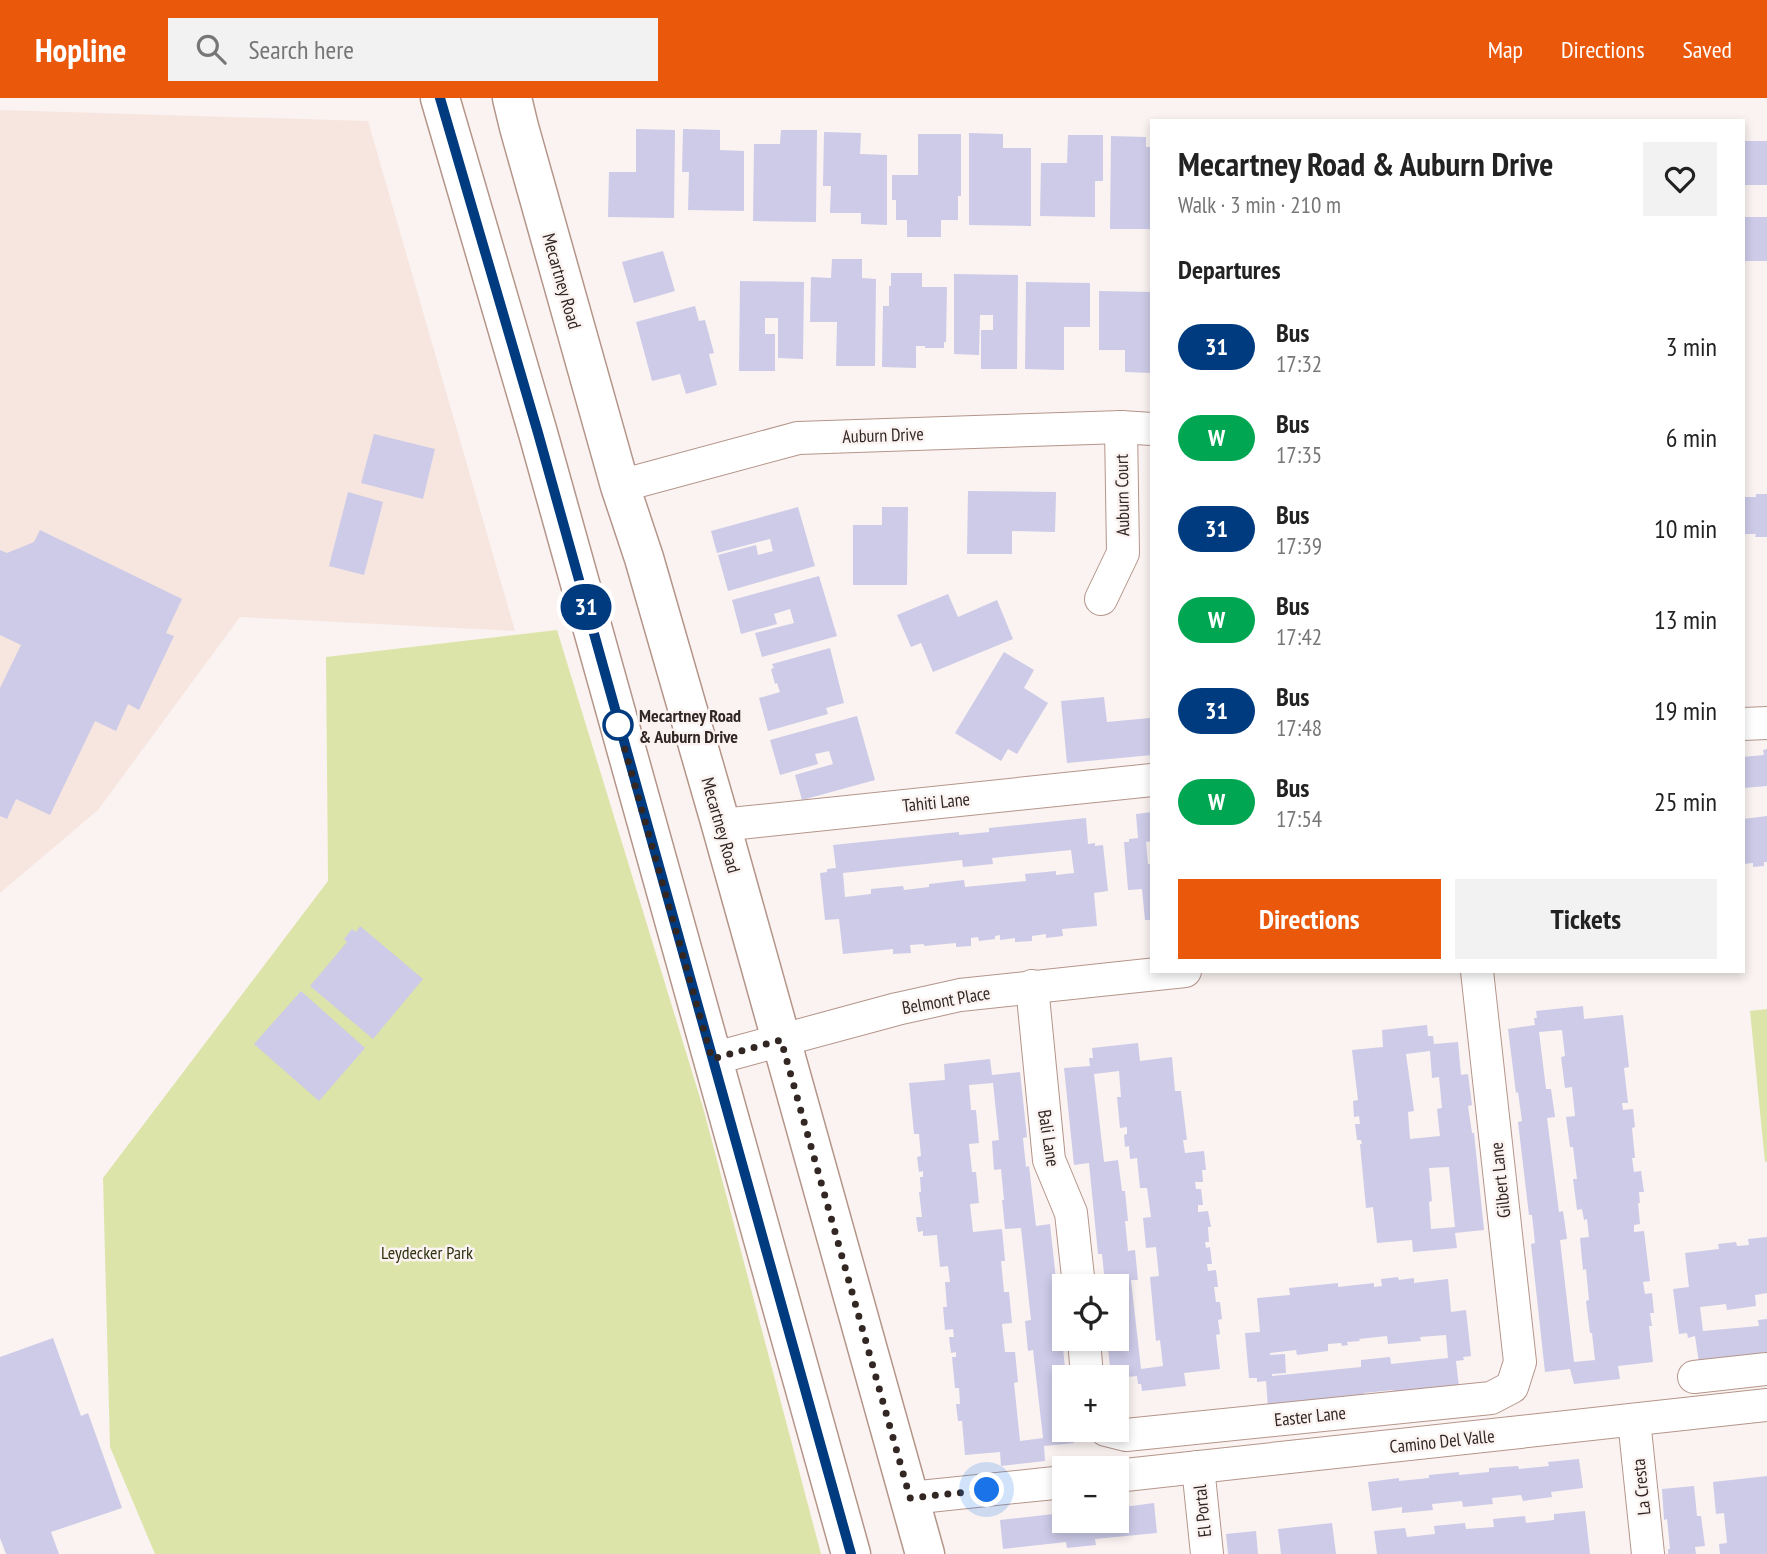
<!DOCTYPE html>
<html lang="en">
<head>
<meta charset="utf-8">
<style>
	body { margin:0; font-family:"PT Sans Narrow",sans-serif; background:#f2f2f2; color:#222; height:100vh; display:flex; flex-direction:column; font-size:26px; white-space:nowrap }
	* { box-sizing:border-box; margin:0 }
	p { font-size:23px; color:#767676 }
	.icon { flex:none; width:38px; height:38px; fill:none; stroke:currentColor; stroke-width:2; stroke-linecap:round; stroke-linejoin:round }
	.map { position:relative; flex:1; overflow:hidden }
	.side { position:absolute; left:1150px; top:21px; width:595px; height:854px; display:flex; flex-direction:column; background:#fff; border-radius:0px; box-shadow:0 4px 10px #0003 }
	.side>* { flex:none }
	.badge { padding:0 14px; border-radius:23px; font-size:24px; line-height:46px }
	.controls { position:absolute; left:1052px; top:1176px; display:grid; gap:14px }
	.controls a { display:grid; place-items:center; width:77px; height:77px; border-radius:0px; background:#fff; box-shadow:0 4px 10px #0003; font-size:35px }
	.you { position:absolute; width:35px; height:35px; margin:-18px; border:5px solid #fff; border-radius:50%; background:#1a73e8; box-shadow:0 0 0 10px #1a73e833 }
	.map>.badge { position:absolute; translate:-50% -50%; box-shadow:0 0 0 4px #fff }
	h2 { padding:0 28px; font-size:26px; line-height:63px }
	.round { display:grid; place-items:center; flex:none; width:74px; height:74px; border-radius:0px; background:#f2f2f2 }
	.head { display:flex; align-items:center; justify-content:space-between; height:119px; padding:0 28px }
	h1 { font-size:33px; font-weight:600; line-height:52px }
	.cta { display:flex; gap:14px; margin-top:auto; padding:14px 28px }
	.cta a { flex:1; height:80px; border-radius:0px; background:#ea580c; color:#fff; font-size:28px; font-weight:600; line-height:80px; text-align:center }
	.cta a+a { background:#f2f2f2; color:#222 }
	ul { padding:0; list-style:none }
	li { display:flex; align-items:center; gap:21px; height:91px; padding:0 28px }
	li div { flex:1 }
	li b { display:block; font-size:26px }
	li em { font-style:normal }
	li .badge { min-width:77px; font-weight:700; text-align:center }
	header { display:flex; align-items:center; gap:42px; box-sizing:border-box; height:98px; padding:0 35px; background:#ea580c; color:#fff }
	header strong { font-size:33px }
	nav { display:flex; gap:38px; margin-inline-start:auto; font-size:24px }
	.search { width:490px; height:63px; background:#f2f2f2; display:flex; align-items:center; gap:18px; box-sizing:border-box; padding:0 24px; border-radius:0px; color:#767676; font-size:26px }
	.map>svg:first-child { display:block }
	.built { fill:#f7e6e0 }
	.green { fill:#dde4a9 }
	.building { fill:#cdcbe8; fill-rule:evenodd }
	.lines { fill:none; stroke-linecap:round; stroke-linejoin:round }
	.street-casing { stroke:#b4958a; stroke-width:34 }
	.secondary-casing { stroke:#b4958a; stroke-width:41 }
	.street { stroke:#fff; stroke-width:32 }
	.secondary { stroke:#fff; stroke-width:38 }
	.line-casing { stroke:#fff; stroke-width:16 }
	.line { stroke:#003b80; stroke-width:10 }
	.walk { stroke:#332723; stroke-width:7; stroke-dasharray:0 12.6 }
	.stop-dot { fill:#fff; stroke:#003b80; stroke-width:3.5 }
	.labels { text-anchor:middle; dominant-baseline:central; stroke-width:5; stroke-linejoin:round; paint-order:stroke }
	.street-label { font-size:18px; fill:#332723; stroke:#faf3f1 }
	.stop-label { font-size:18px; font-weight:bold; fill:#332723; stroke:#faf3f1; text-anchor:start }
	.park-label { font-size:18px; fill:#2f320f; stroke:#faf3f1 }
</style>
</head>
<body>
<header>
<strong>Hopline</strong>
<div class="search"><svg class="icon" aria-label="search" viewBox="0 0 24 24"><circle cx="10" cy="10" r="6"/><path d="M15 15l6 6"/></svg>Search here</div>
<nav><a>Map</a><a>Directions</a><a>Saved</a></nav>
</header>
<div class="map">
<svg width="1767" height="1456" viewBox="0 0 1767 1456">
	<rect width="100%" height="100%" fill="#faf3f1"/>
	<polygon class="built" points="0,12 368,23 515,533 240,519 98,712 0,795"/>
	<g class="green">
		<polygon points="557,532 704,1013 821,1456 155,1456 110,1349 103,1080 328,783 326,559"/>
		<polygon points="1767,911 1767,1063 1765,1064 1750,913"/>
	</g>
	<g class="building">
		<polygon points="636,31 675,32 674,120 608,119 609,74 636,74"/>
		<polygon points="683,31 720,32 720,52 744,53 744,113 688,112 689,74 682,74"/>
		<polygon points="781,32 817,32 816,124 753,123 754,46 780,46"/>
		<polygon points="824,34 861,35 860,56 887,57 887,127 861,126 861,115 830,115 831,88 823,88"/>
		<polygon points="969,35 1003,36 1003,50 1031,50 1031,128 969,127"/>
		<polygon points="918,36 961,36 961,98 958,98 958,122 941,122 941,139 907,139 907,122 896,122 896,102 892,102 892,77 918,77"/>
		<polygon points="1068,37 1103,37 1103,83 1095,83 1095,119 1040,118 1041,65 1067,65"/>
		<polygon points="1111,38 1146,39 1146,49 1152,49 1152,131 1110,131"/>
		<rect x="1743" y="43" width="24" height="44"/>
		<rect x="1743" y="119" width="24" height="44"/>
		<polygon points="663,153 675,193 634,205 622,164"/>
		<polygon points="832,161 862,161 862,180 876,181 875,268 836,268 837,224 810,224 811,179 831,180"/>
		<polygon points="891,175 922,175 922,189 947,189 946,244 944,244 944,250 925,250 925,248 916,248 916,270 882,269 883,208 889,208 889,188 891,188"/>
		<polygon points="954,176 1018,177 1017,271 981,271 981,232 993,232 993,217 980,217 979,257 954,256"/>
		<polygon points="740,183 804,184 803,261 778,260 778,220 765,220 765,236 775,236 775,273 739,273"/>
		<polygon points="1026,184 1090,185 1090,229 1064,229 1064,272 1025,271"/>
		<polygon points="1099,193 1152,194 1152,275 1125,274 1125,252 1099,252"/>
		<polygon points="695,208 699,223 705,222 714,255 709,256 717,287 686,296 680,276 652,283 636,224"/>
		<polygon points="374,336 435,351 423,401 361,385"/>
		<polygon points="968,393 1056,394 1055,434 1012,433 1012,456 967,456"/>
		<polygon points="348,394 383,404 364,477 329,468"/>
		<polygon points="1756,396 1767,396 1767,439 1755,439 1756,436 1743,436 1743,399 1756,399"/>
		<polygon points="798,409 815,468 728,493 718,457 756,447 758,457 773,453 770,441 717,455 711,433"/>
		<polygon points="882,409 908,409 907,487 853,487 853,427 882,427"/>
		<polygon points="40,432 182,501 166,535 174,538 139,612 128,606 116,633 95,623 50,717 16,701 7,721 0,718 0,590 21,547 0,537 0,452 7,455 34,444"/>
		<polygon points="819,478 837,538 762,559 755,535 794,525 790,511 774,516 777,526 741,536 732,502"/>
		<polygon points="948,496 958,519 997,502 1013,541 933,574 921,545 911,549 897,517"/>
		<polygon points="830,550 844,605 826,610 828,616 768,633 759,600 780,594 777,585 775,586 771,571 774,570 772,566"/>
		<polygon points="1004,554 1034,572 1024,590 1048,605 1017,656 1008,651 1001,663 955,635"/>
		<polygon points="1104,599 1107,624 1150,620 1152,657 1067,665 1061,603"/>
		<polygon points="857,618 875,682 802,702 795,677 833,666 829,653 815,656 818,666 780,677 770,642"/>
		<polygon points="1767,651 1767,688 1743,690 1743,659 1764,657 1763,652"/>
		<polygon points="1152,714 1152,743 1146,744 1148,766 1152,766 1152,822 1145,822 1142,791 1128,792 1124,744 1129,744 1129,741 1138,740 1136,716"/>
		<polygon points="1767,718 1767,764 1764,764 1764,768 1753,769 1753,765 1743,766 1743,721"/>
		<path d="M 1086,720 L 1088,746 L 1095,745 L 1095,748 L 1103,747 L 1108,793 L 1094,795 L 1097,828 L 1062,831 L 1063,838 L 1046,840 L 1046,836 L 1032,838 L 1032,843 L 1015,844 L 1015,840 L 1000,842 L 1000,837 L 995,838 L 995,841 L 979,843 L 978,839 L 971,840 L 971,848 L 956,849 L 956,845 L 924,848 L 924,846 L 910,847 L 911,855 L 893,856 L 893,851 L 843,856 L 839,821 L 825,822 L 820,775 L 827,774 L 827,771 L 836,770 L 833,747 L 959,734 L 959,737 L 989,734 L 989,730 ZM 1071,752 L 1074,775 L 1056,777 L 1056,773 L 1025,776 L 1026,783 L 965,789 L 964,782 L 929,786 L 929,789 L 904,792 L 903,788 L 871,791 L 871,796 L 845,799 L 843,775 L 962,762 L 963,769 L 993,766 L 992,760 Z"/>
		<polygon points="360,828 423,881 373,941 310,888 347,844 344,841 352,831 356,834"/>
		<polygon points="301,893 365,950 319,1003 254,946"/>
		<path d="M 1583,908 L 1584,921 L 1623,917 L 1629,969 L 1624,970 L 1628,1005 L 1622,1005 L 1623,1012 L 1633,1011 L 1635,1029 L 1632,1030 L 1635,1060 L 1632,1060 L 1634,1074 L 1641,1073 L 1644,1094 L 1639,1094 L 1640,1105 L 1638,1105 L 1640,1126 L 1634,1127 L 1634,1134 L 1644,1133 L 1650,1183 L 1643,1184 L 1645,1196 L 1652,1195 L 1654,1215 L 1650,1215 L 1652,1228 L 1649,1228 L 1653,1264 L 1618,1268 L 1620,1281 L 1574,1286 L 1570,1271 L 1545,1274 L 1531,1146 L 1535,1145 L 1532,1117 L 1529,1117 L 1518,1024 L 1522,1023 L 1518,994 L 1516,995 L 1508,931 L 1535,927 L 1534,920 L 1537,920 L 1536,913 ZM 1562,932 L 1565,958 L 1561,959 L 1565,990 L 1572,989 L 1575,1018 L 1566,1019 L 1570,1049 L 1573,1049 L 1577,1081 L 1573,1081 L 1577,1112 L 1582,1111 L 1584,1122 L 1587,1121 L 1589,1139 L 1580,1140 L 1583,1172 L 1586,1171 L 1589,1202 L 1586,1203 L 1590,1235 L 1592,1235 L 1595,1262 L 1574,1264 L 1560,1142 L 1567,1141 L 1563,1113 L 1559,1114 L 1547,1020 L 1555,1019 L 1551,991 L 1546,991 L 1539,934 Z"/>
		<path d="M 1427,927 L 1428,938 L 1433,938 L 1434,946 L 1458,944 L 1461,977 L 1468,976 L 1472,1007 L 1468,1008 L 1472,1035 L 1474,1035 L 1484,1132 L 1455,1135 L 1457,1150 L 1413,1154 L 1412,1142 L 1377,1145 L 1373,1109 L 1366,1110 L 1360,1046 L 1362,1046 L 1361,1042 L 1357,1042 L 1355,1026 L 1360,1026 L 1359,1018 L 1354,1019 L 1353,1003 L 1358,1002 L 1352,952 L 1383,949 L 1382,932 ZM 1430,953 L 1432,980 L 1439,979 L 1442,1010 L 1437,1011 L 1440,1038 L 1410,1041 L 1408,1014 L 1414,1013 L 1406,956 ZM 1449,1069 L 1455,1129 L 1431,1131 L 1429,1104 L 1432,1103 L 1429,1070 Z"/>
		<path d="M 1138,945 L 1140,963 L 1172,959 L 1175,993 L 1181,993 L 1187,1042 L 1183,1042 L 1185,1055 L 1204,1053 L 1206,1072 L 1202,1072 L 1203,1084 L 1195,1084 L 1196,1091 L 1201,1091 L 1203,1107 L 1198,1107 L 1198,1114 L 1208,1113 L 1211,1129 L 1208,1129 L 1209,1144 L 1205,1144 L 1206,1150 L 1210,1149 L 1212,1166 L 1207,1166 L 1208,1173 L 1216,1172 L 1218,1189 L 1214,1189 L 1216,1204 L 1220,1204 L 1222,1221 L 1218,1222 L 1220,1236 L 1216,1237 L 1220,1271 L 1184,1275 L 1186,1288 L 1142,1293 L 1141,1286 L 1138,1286 L 1137,1278 L 1116,1280 L 1111,1279 L 1107,1241 L 1116,1241 L 1116,1188 L 1102,1188 L 1101,1185 L 1105,1185 L 1102,1156 L 1098,1156 L 1089,1065 L 1074,1067 L 1064,970 L 1090,968 L 1089,960 L 1093,960 L 1092,950 ZM 1119,973 L 1121,999 L 1117,999 L 1120,1030 L 1127,1029 L 1127,1036 L 1124,1037 L 1125,1049 L 1129,1048 L 1130,1061 L 1137,1060 L 1140,1090 L 1147,1090 L 1151,1119 L 1143,1120 L 1146,1150 L 1156,1149 L 1159,1178 L 1150,1179 L 1156,1243 L 1160,1242 L 1163,1268 L 1141,1271 L 1131,1182 L 1138,1182 L 1135,1152 L 1128,1153 L 1125,1123 L 1128,1123 L 1125,1093 L 1122,1093 L 1118,1062 L 1104,1064 L 1094,976 Z"/>
		<path d="M 990,961 L 992,977 L 1020,974 L 1027,1039 L 1023,1040 L 1026,1069 L 1029,1068 L 1036,1128 L 1050,1126 L 1060,1219 L 1056,1220 L 1060,1250 L 1063,1250 L 1066,1279 L 1064,1279 L 1064,1332 L 1072,1332 L 1074,1345 L 1044,1348 L 1045,1363 L 1001,1368 L 1000,1354 L 965,1357 L 962,1323 L 958,1323 L 956,1306 L 960,1306 L 959,1290 L 955,1290 L 952,1259 L 956,1259 L 956,1254 L 951,1255 L 949,1239 L 954,1239 L 953,1231 L 945,1232 L 943,1209 L 947,1209 L 945,1184 L 950,1184 L 948,1168 L 940,1169 L 937,1137 L 923,1138 L 923,1133 L 918,1134 L 916,1119 L 922,1119 L 919,1094 L 921,1094 L 920,1079 L 923,1079 L 923,1073 L 919,1074 L 917,1059 L 921,1058 L 919,1036 L 914,1036 L 909,985 L 945,982 L 944,966 ZM 993,985 L 999,1042 L 992,1043 L 994,1072 L 1001,1071 L 1004,1102 L 1002,1102 L 1005,1131 L 1021,1130 L 1031,1222 L 1025,1223 L 1028,1253 L 1033,1252 L 1043,1340 L 1020,1343 L 1014,1285 L 1018,1284 L 1015,1254 L 1005,1254 L 1002,1226 L 1012,1225 L 1009,1194 L 1004,1194 L 1001,1163 L 1005,1163 L 1002,1131 L 973,1134 L 970,1106 L 979,1105 L 976,1074 L 972,1074 L 969,1046 L 979,1045 L 976,1012 L 971,1012 L 969,987 Z"/>
		<polygon points="1767,1139 1767,1195 1755,1197 1756,1208 1727,1212 1726,1206 1700,1209 1703,1233 1759,1228 1758,1222 1767,1221 1767,1254 1762,1254 1763,1256 1699,1265 1695,1238 1688,1240 1687,1235 1679,1236 1673,1191 1689,1189 1685,1155 1719,1151 1718,1146 1736,1144 1737,1148 1749,1147 1748,1141"/>
		<path d="M 1398,1179 L 1399,1182 L 1414,1180 L 1414,1185 L 1448,1181 L 1451,1214 L 1466,1212 L 1471,1258 L 1463,1259 L 1464,1262 L 1456,1263 L 1459,1289 L 1394,1296 L 1393,1292 L 1364,1295 L 1364,1299 L 1268,1309 L 1266,1283 L 1257,1284 L 1257,1280 L 1249,1280 L 1245,1235 L 1260,1234 L 1257,1200 L 1290,1197 L 1289,1190 L 1338,1185 L 1338,1189 L 1374,1185 L 1374,1189 L 1382,1188 L 1381,1181 ZM 1446,1237 L 1448,1260 L 1391,1266 L 1390,1259 L 1361,1262 L 1361,1269 L 1272,1278 L 1272,1276 L 1286,1275 L 1285,1256 L 1270,1257 L 1270,1255 L 1296,1252 L 1297,1257 L 1328,1253 L 1328,1246 L 1341,1245 L 1342,1248 L 1348,1247 L 1347,1244 L 1360,1243 L 1359,1241 L 1387,1238 L 1388,1246 L 1421,1243 L 1420,1239 Z"/>
		<polygon points="53,1240 81,1318 88,1315 122,1410 51,1434 59,1456 6,1456 0,1440 0,1259"/>
		<polygon points="1579,1361 1583,1390 1551,1394 1552,1399 1523,1403 1521,1397 1492,1400 1493,1406 1463,1409 1462,1403 1432,1406 1433,1412 1402,1415 1402,1409 1372,1413 1368,1384 1399,1380 1399,1383 1429,1380 1429,1377 1459,1374 1459,1377 1489,1374 1489,1370 1518,1368 1519,1371 1549,1368 1548,1364"/>
		<polygon points="1767,1378 1767,1456 1720,1456 1719,1446 1727,1445 1724,1415 1716,1416 1713,1384"/>
		<polygon points="1694,1388 1697,1418 1701,1418 1705,1448 1695,1449 1696,1456 1668,1456 1668,1451 1670,1451 1667,1421 1664,1422 1662,1391"/>
		<polygon points="1154,1405 1157,1435 1095,1441 1096,1447 1067,1450 1066,1444 1003,1451 1000,1422 1063,1415 1064,1423 1116,1423 1116,1410"/>
		<polygon points="1585,1413 1590,1456 1377,1456 1374,1433 1405,1430 1407,1439 1435,1436 1434,1428 1465,1425 1466,1431 1494,1429 1493,1421 1525,1418 1526,1425 1554,1422 1554,1416"/>
		<polygon points="1332,1425 1336,1456 1281,1456 1278,1431"/>
		<polygon points="1256,1433 1258,1456 1228,1456 1226,1436"/>
	</g>
	<g class="lines">
		<defs>
			<g id="street">
				<polyline points="620,388 798,340 1121,329 1152,331"/>
				<polyline points="1101,501 1123,455 1121,329"/>
				<polyline points="1743,626 1767,625"/>
				<polyline points="721,727 1152,682"/>
				<polyline points="1032,888 1049,1062 1071,1115 1079,1188"/>
				<polyline points="712,961 897,911 960,897 1185,873"/>
				<polyline points="1084,1241 1087,1279"/>
				<polyline points="1694,1279 1767,1271"/>
				<polyline points="1634,1322 1648,1456"/>
				<polyline points="1106,1332 1126,1337 1491,1300 1512,1289 1520,1264 1477,873"/>
				<polyline points="1198,1369 1207,1456"/>
				<polyline points="1116,1378 1767,1307"/>
				<polyline points="910,1400 1064,1384"/>
			</g>
			<g id="secondary">
				<polyline points="440,0 538,335 851,1456"/>
				<polyline points="512,0 519,29 620,388 644,460 721,727 925,1456"/>
			</g>
		</defs>
		<use href="#street" class="street-casing"/>
		<use href="#secondary" class="secondary-casing"/>
		<use href="#street" class="street"/>
		<use href="#secondary" class="secondary"/>
	</g>
	<g class="lines">
		<defs>
			<polyline id="line" points="440,0 538,335 851,1456"/>
		</defs>
		<use href="#line" class="line-casing"/>
		<use href="#line" class="line"/>
		<polyline class="walk" points="618,627 712,961 781,942 910,1400 987,1392"/>
	</g>
	<circle class="stop-dot" cx="618" cy="627" r="14"/>
	<g class="labels">
		<g class="street-label">
			<text transform="translate(562 183) rotate(74)">Mecartney Road</text>
			<text transform="translate(883 337) rotate(-2)">Auburn Drive</text>
			<text transform="translate(1122 397) rotate(-91)">Auburn Court</text>
			<text transform="translate(936 704) rotate(-6)">Tahiti Lane</text>
			<text transform="translate(721 727) rotate(74)">Mecartney Road</text>
			<text transform="translate(946 902) rotate(-10)">Belmont Place</text>
			<text transform="translate(1049 1040) rotate(81)">Bali Lane</text>
			<text transform="translate(1500 1082) rotate(-96)">Gilbert Lane</text>
			<text transform="translate(1310 1318) rotate(-6)">Easter Lane</text>
			<text transform="translate(1442 1343) rotate(-6)">Camino Del Valle</text>
			<text transform="translate(1641 1389) rotate(-96)">La Cresta</text>
			<text transform="translate(1202 1413) rotate(-96)">El Portal</text>
		</g>
		<g class="stop-label">
			<text x="639" y="617">Mecartney Road<tspan x="639" dy="21">&amp; Auburn Drive</tspan></text>
		</g>
		<g class="park-label">
			<text x="427" y="1154">Leydecker Park</text>
		</g>
	</g>
</svg>
<div class="controls">
<a><svg class="icon" aria-label="locate" viewBox="0 0 24 24"><circle cx="12" cy="12" r="6"/><path d="M12 2v4M12 18v4M2 12h4M18 12h4"/></svg></a>
<a>+</a>
<a>−</a>
</div>
<div class="you" style="left:987px;top:1392px"></div>
<b class="badge" style="left:586px;top:509px;background:#003b80;color:#fff">31</b>
<section class="side">
<div class="head"><div><h1>Mecartney Road &amp; Auburn Drive</h1><p>Walk · 3 min · 210 m</p></div><a class="round"><svg class="icon" aria-label="heart" viewBox="0 0 24 24"><path d="M12 20l-8-8c-3-5 5-10 8-4 3-6 11-1 8 4z"/></svg></a></div>
<h2>Departures</h2>
<ul>
<li><span class="badge" style="background:#003b80;color:#fff">31</span><div><b>Bus</b><p>17:32</p></div><em>3 min</em></li>
<li><span class="badge" style="background:#00a651;color:#fff">W</span><div><b>Bus</b><p>17:35</p></div><em>6 min</em></li>
<li><span class="badge" style="background:#003b80;color:#fff">31</span><div><b>Bus</b><p>17:39</p></div><em>10 min</em></li>
<li><span class="badge" style="background:#00a651;color:#fff">W</span><div><b>Bus</b><p>17:42</p></div><em>13 min</em></li>
<li><span class="badge" style="background:#003b80;color:#fff">31</span><div><b>Bus</b><p>17:48</p></div><em>19 min</em></li>
<li><span class="badge" style="background:#00a651;color:#fff">W</span><div><b>Bus</b><p>17:54</p></div><em>25 min</em></li>
</ul>
<div class="cta"><a>Directions</a><a>Tickets</a></div>
</section>
</div>
</body>
</html>
